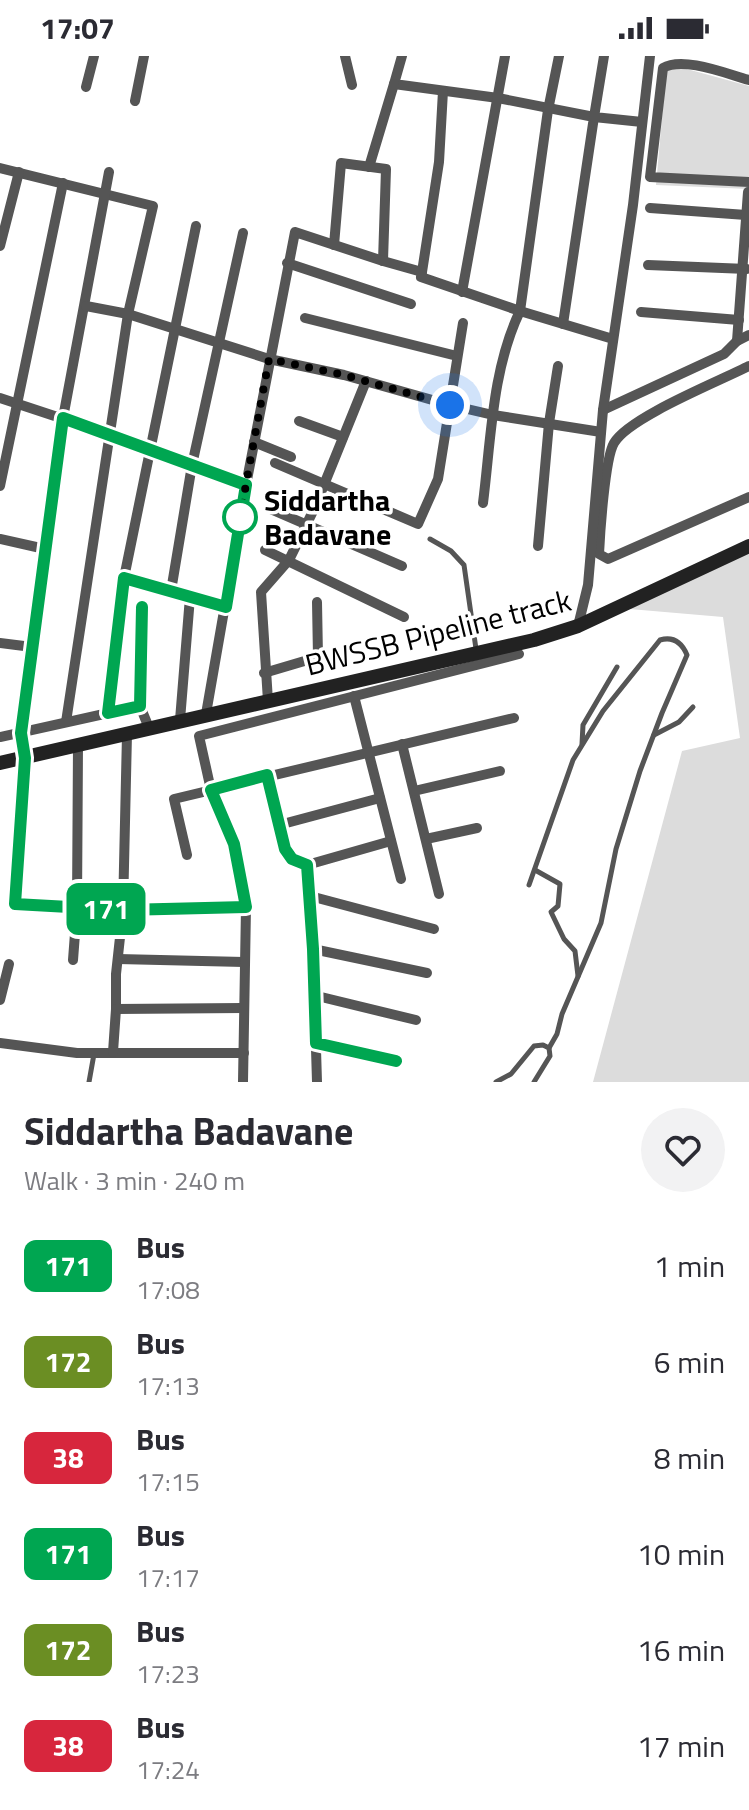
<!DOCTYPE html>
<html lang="en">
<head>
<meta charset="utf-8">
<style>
	body { margin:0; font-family:"Titillium Web",sans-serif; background:#f2f2f3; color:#2b2b33; height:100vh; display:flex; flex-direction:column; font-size:30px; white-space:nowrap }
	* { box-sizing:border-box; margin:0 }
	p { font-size:26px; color:#7c7c81 }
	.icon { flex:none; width:44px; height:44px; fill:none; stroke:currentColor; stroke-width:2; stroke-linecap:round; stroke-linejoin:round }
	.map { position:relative; height:1026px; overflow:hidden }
	.sheet { display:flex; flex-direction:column; background:#fff; flex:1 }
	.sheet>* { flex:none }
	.badge { padding:0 16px; border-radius:12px; font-size:28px; line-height:52px }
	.you { position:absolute; width:40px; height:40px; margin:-20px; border:6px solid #fff; border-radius:50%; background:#1a73e8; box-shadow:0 0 0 12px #1a73e833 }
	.map>.badge { position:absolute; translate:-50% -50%; box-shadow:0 0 0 4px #fff }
	.round { display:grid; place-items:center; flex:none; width:84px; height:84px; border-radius:42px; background:#f2f2f3 }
	.summary { display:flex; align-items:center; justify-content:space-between; height:136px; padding:0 24px }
	h1 { font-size:38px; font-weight:700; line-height:60px }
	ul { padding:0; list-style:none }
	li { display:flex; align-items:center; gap:24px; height:96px; padding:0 24px }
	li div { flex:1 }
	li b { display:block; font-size:30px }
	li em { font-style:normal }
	li .badge { min-width:88px; font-weight:700; text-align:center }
	.status { display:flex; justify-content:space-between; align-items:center; height:56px; padding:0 40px; background:#fff; direction:ltr }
	.status svg { height:22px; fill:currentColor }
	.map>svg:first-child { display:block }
	.green { fill:#dcdcdc }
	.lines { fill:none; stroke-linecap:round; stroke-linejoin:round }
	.lane { stroke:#555; stroke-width:5 }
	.street { stroke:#555; stroke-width:10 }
	.secondary { stroke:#222; stroke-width:14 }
	.line-casing { stroke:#fff; stroke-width:18 }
	.line { stroke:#00a651; stroke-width:12 }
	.walk { stroke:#000; stroke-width:8; stroke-dasharray:0 14.4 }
	.stop-dot { fill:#fff; stroke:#00a651; stroke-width:4 }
	.labels { text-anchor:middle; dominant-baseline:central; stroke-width:7; stroke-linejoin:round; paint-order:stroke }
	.stop-label { font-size:30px; font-weight:bold; fill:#000; stroke:#fff; text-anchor:start }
	.street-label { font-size:30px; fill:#000; stroke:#fff }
</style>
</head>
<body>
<div class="status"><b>17:07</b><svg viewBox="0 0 49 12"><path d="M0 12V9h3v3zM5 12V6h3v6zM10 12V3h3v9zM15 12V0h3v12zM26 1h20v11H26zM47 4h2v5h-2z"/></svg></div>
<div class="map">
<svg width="749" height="1026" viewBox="0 0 749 1026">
	<rect width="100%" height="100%" fill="#fff"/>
	<g class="green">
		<polygon points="676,10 749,30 749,133 656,129 666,16"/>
		<polygon points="749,489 749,1026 593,1026 682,695 740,682 723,561 618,552"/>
	</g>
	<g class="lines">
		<g class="lane">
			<polyline points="430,483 451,495 464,509 476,593"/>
			<polyline points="654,679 679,666 693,651"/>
			<polyline points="582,688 583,669 617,611"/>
			<polyline points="535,814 560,828 558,850 551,856 564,883 575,895 578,920"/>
			<path d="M 529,829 L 573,704 L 603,655 L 660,584 C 674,580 682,587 687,599 L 662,657 L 640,715 L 616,793 L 601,867 L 562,958 L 557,978 L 549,992"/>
			<polyline points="89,1026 94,998"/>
			<polyline points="496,1026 511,1018 534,990 543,989 549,992 550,1000 534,1026"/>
		</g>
		<g class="street">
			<polyline points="345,0 352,29"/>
			<polyline points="402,0 394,28 498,42 594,61 563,268"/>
			<polyline points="604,0 594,61 642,66"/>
			<path d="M 749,24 C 727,18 683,0 663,12 L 650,121 L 749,126"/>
			<polyline points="86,31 94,0"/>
			<polyline points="135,45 144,0"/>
			<polyline points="369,111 394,28"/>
			<polyline points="0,112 153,150 128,258 66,666"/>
			<polyline points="109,116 63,362 32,591 21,677 25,702 15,848 123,854 246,851"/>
			<polyline points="650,152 746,159"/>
			<polyline points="334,189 341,107 386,113 383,205"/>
			<polyline points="0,190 19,116"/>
			<polyline points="287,207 411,248"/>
			<polyline points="648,209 747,213"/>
			<polyline points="422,216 439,106 443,35"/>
			<polyline points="462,236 505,0"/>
			<polyline points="86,250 128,258 269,303 344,319 450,349 493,359 601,376"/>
			<polyline points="641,256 739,264"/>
			<polyline points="305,262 457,300"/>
			<polyline points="737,285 748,136"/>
			<path d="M 749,310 C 720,325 629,361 614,387 C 605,402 600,477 599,498 L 608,503 L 749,441"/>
			<polyline points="0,342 109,378 246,429"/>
			<polyline points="603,354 724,298 737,285 749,279"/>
			<polyline points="299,365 343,381"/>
			<polyline points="254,386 291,401"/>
			<polyline points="275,407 418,468 438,423 463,267"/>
			<polyline points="0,430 63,127"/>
			<path d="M 483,447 C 491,384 492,313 520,255 L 548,54 L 559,0"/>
			<polyline points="268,452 402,510"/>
			<polyline points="0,483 45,493"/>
			<polyline points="538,490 549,367 558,310"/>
			<polyline points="265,494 404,561"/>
			<polyline points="124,522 226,551"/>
			<polyline points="171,535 192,409 243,177"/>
			<polyline points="142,551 140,650 149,672"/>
			<polyline points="578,570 588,529 603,354 633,149 650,0"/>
			<polyline points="0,587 32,591"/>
			<polyline points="264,617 318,601 317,546"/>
			<polyline points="354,640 401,823"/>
			<polyline points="268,645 261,536 289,504 315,451 366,325"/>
			<polyline points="108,657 124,522 196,170"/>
			<polyline points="206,658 246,429 295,176 383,205 422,216 421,221 520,255 613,283"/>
			<polyline points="180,664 190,541"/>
			<polyline points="0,681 140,650"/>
			<polyline points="402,688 439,838"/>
			<polyline points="267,719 285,793 292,803 307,809 313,893 317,1026"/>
			<polyline points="414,735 500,715"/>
			<polyline points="279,769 380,742"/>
			<polyline points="426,783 477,772"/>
			<polyline points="187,799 174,743 514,662"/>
			<polyline points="307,809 391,785"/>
			<polyline points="310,840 434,873"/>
			<polyline points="313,893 427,917"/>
			<polyline points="118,903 244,906"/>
			<polyline points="73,904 77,851 78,689"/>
			<polyline points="313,939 416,964"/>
			<polyline points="0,944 9,908"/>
			<polyline points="116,953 116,918 123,854 127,678"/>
			<polyline points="0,987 77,997 244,997"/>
			<polyline points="316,987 396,1005"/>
			<polyline points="113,996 116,953 243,952"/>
			<polyline points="243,1026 246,851 234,788 211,734 199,680 519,598"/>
		</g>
		<polyline class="secondary" points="0,707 534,584 578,570 749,490"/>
	</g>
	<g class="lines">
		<defs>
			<polyline id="line" points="142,551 140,650 108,657 124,522 226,551 246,429 63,362 21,677 25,702 15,848 123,854 246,851 234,788 211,734 267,719 285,793 292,803 307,809 313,893 316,987 396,1005"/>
		</defs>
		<use href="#line" class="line-casing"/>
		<use href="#line" class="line"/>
		<polyline class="walk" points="240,461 269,303 344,319 450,349"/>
	</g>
	<circle class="stop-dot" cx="240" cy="461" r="16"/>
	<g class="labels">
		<g class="stop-label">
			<text x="264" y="444">Siddartha<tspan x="264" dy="34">Badavane</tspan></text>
		</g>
		<g class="street-label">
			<text transform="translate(438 576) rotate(-14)">BWSSB Pipeline track</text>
		</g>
	</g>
</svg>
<div class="you" style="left:450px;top:349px"></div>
<b class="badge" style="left:106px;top:853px;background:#00a651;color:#fff">171</b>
</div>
<section class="sheet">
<div class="summary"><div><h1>Siddartha Badavane</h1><p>Walk · 3 min · 240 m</p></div><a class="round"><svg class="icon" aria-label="heart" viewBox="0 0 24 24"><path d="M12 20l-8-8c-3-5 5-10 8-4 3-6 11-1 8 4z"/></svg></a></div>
<ul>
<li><span class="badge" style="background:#00a651;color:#fff">171</span><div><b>Bus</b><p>17:08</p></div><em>1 min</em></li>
<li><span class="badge" style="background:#6b8e23;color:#fff">172</span><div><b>Bus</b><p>17:13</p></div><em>6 min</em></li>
<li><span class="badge" style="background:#d7263d;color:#fff">38</span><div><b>Bus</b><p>17:15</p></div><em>8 min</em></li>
<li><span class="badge" style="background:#00a651;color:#fff">171</span><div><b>Bus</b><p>17:17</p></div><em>10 min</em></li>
<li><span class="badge" style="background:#6b8e23;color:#fff">172</span><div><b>Bus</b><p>17:23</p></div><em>16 min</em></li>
<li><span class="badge" style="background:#d7263d;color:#fff">38</span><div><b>Bus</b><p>17:24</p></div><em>17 min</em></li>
</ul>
</section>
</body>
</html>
